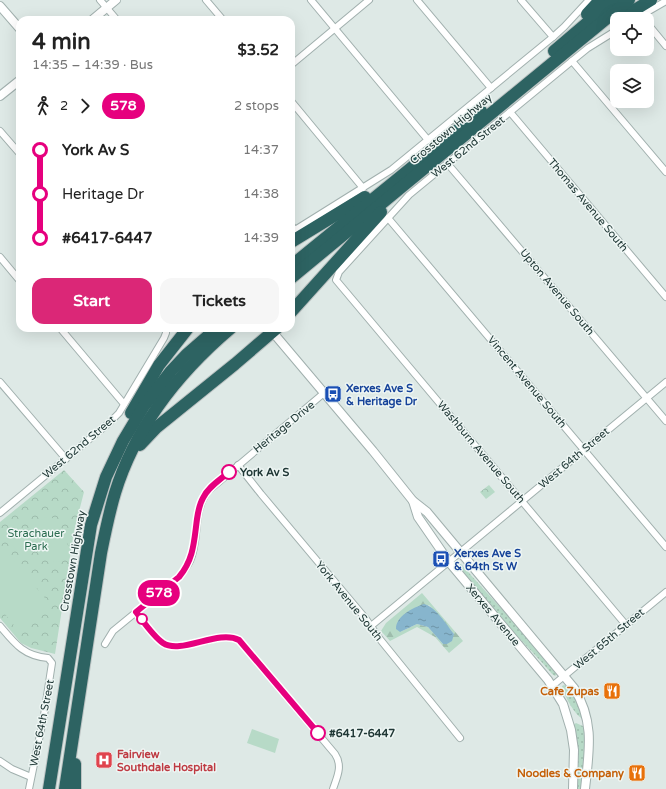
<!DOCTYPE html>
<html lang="en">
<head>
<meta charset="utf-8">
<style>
	body { margin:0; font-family:"Varela Round",sans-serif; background:#f6f6f6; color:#222; height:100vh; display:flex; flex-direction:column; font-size:15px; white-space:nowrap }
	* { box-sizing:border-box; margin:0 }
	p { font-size:13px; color:#767676 }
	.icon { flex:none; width:22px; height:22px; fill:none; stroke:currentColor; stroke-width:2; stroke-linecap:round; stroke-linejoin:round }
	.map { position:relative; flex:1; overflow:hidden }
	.details { position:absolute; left:16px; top:16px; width:279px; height:316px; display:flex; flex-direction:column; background:#fff; border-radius:12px; box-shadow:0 4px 16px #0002 }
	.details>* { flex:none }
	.badge { padding:0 8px; border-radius:13px; font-size:14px; line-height:26px }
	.controls { position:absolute; left:610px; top:12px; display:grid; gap:8px }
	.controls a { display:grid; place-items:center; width:44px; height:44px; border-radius:8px; background:#fff; box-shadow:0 4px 16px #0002; font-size:20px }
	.map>.badge { position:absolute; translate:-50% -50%; box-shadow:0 0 0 2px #fff }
	.legs { display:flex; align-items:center; gap:6px; height:44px; padding:0 16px; font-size:13px }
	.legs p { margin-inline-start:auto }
	.head { display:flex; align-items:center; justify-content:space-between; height:68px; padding:0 16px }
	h1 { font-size:22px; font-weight:700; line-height:30px }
	.action { display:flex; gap:8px; margin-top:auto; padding:8px 16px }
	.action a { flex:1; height:46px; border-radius:12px; background:#db2777; color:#fff; font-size:16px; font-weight:700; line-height:46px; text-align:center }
	.action a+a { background:#f6f6f6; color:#222 }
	ul { padding:0 16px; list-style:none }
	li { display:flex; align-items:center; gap:14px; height:44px; font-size:15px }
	li i { display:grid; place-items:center; width:6px; height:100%; margin:0 5px; background:currentColor }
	li i::after { content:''; width:10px; height:10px; margin:-5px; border:3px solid; border-radius:50%; background:#fff }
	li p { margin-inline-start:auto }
	li:first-child i { background:linear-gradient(#0000 50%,currentColor 0) }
	li:last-child i { background:linear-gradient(currentColor 50%,#0000 0) }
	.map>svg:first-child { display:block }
	.grass { fill:url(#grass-dots) }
	.forest { fill:url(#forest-firs); fill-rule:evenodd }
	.park { fill:url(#park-crowns) }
	.garden { fill:#b7dac7 }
	.water { fill:url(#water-ripples) }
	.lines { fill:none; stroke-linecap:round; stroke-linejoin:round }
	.minor-casing { stroke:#a1b0ae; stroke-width:8 }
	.tertiary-casing { stroke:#a1b0ae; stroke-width:10 }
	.motorway-casing { stroke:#bcc3c3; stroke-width:14 }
	.minor { stroke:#fff; stroke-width:6 }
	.tertiary { stroke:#fff; stroke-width:8 }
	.motorway { stroke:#2d6362; stroke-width:12 }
	.line-1-casing { stroke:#fff; stroke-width:9 }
	.line-1 { stroke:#e6007e; stroke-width:6 }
	.stop-1-dot { fill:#fff; stroke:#e6007e; stroke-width:2 }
	.labels { text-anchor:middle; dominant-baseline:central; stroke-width:3; stroke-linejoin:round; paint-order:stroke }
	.street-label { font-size:11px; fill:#203836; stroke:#eef6f4 }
	.transit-label { font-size:11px; font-weight:bold; fill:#164399; stroke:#eef6f4; text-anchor:start }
	.stop-label { font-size:11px; font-weight:bold; fill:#203836; stroke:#eef6f4; text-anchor:start }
	.park-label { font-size:11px; fill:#2c6d51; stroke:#eef6f4 }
	.food-label { font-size:11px; font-weight:bold; fill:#c56008; stroke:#eef6f4; text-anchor:end }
	.health-label { font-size:11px; font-weight:bold; fill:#be3a42; stroke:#eef6f4; text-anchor:start }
</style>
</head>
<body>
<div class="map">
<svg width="666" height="789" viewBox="0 0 666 789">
	<defs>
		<pattern id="grass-dots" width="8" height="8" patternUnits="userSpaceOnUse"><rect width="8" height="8" fill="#b7dac7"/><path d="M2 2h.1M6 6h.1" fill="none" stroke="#9dbcac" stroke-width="1.8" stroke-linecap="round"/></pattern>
		<pattern id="forest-firs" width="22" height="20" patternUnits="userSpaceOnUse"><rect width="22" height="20" fill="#b7dac7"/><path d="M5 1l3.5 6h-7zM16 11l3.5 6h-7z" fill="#9dbcac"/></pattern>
		<pattern id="park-crowns" width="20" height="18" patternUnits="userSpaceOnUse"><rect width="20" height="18" fill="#b7dac7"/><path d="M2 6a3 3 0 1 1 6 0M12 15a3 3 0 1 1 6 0" fill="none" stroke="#9dbcac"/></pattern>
		<pattern id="water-ripples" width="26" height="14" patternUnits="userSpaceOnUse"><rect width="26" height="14" fill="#87b5cd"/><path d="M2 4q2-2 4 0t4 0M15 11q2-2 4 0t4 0" fill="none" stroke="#6e94a7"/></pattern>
	</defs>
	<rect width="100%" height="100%" fill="#dee9e6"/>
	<g class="grass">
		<path d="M 460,563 L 528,638 L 557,673 L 556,675 L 555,676 L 552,674 C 521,638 484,605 457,565 Z"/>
		<path d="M 564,685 C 576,691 580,708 585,720 C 575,717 564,695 562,686 Z"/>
		<polygon points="576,723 585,727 587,737 582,789 577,789 578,754 573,725"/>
	</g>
	<path class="forest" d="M 422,593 L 463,641 L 449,653 L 435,637 L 417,627 L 390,641 L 381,631 L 386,623 ZM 429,605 L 440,617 L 454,634 L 447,644 L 443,644 L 428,627 L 417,624 L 400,632 Z"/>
	<g class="park">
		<polygon points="64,470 84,492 74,531 55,654 31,648 21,643 0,618 0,522"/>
		<polygon points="489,485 495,492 486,499 480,492"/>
	</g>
	<g class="garden">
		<path d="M 47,517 L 51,517 L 54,519 L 70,549 L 71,553 C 67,559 61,562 54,562 L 51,559 L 35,529 C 35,522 41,520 47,517 Z"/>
		<polygon points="16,525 30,542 18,552 4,535"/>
		<polygon points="0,544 49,603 17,629 0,608"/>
		<polygon points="252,729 279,739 275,753 247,743"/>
	</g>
	<path class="water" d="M 424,604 C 436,607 446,624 454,634 L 452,641 L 447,644 L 443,644 L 428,627 L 417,624 L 400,632 L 396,629 C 396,616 412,608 424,604 Z"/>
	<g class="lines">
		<defs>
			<g id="minor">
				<polyline points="100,0 117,20"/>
				<polyline points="206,0 223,20"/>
				<polyline points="311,0 428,140"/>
				<polyline points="417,0 491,88"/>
				<polyline points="521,0 553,37"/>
				<polyline points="635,19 666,1"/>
				<polyline points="647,23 666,46"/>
				<polyline points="617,30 588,48 572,61 409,195 339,272 336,280 626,625"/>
				<polyline points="572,61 666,172"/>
				<polyline points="291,65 369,0"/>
				<polyline points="291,101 363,188"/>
				<polyline points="510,112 666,297"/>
				<polyline points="0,131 20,154"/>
				<polyline points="447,163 666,421"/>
				<polyline points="388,218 666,547"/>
				<polyline points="291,225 295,230 391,170 553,37 564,27 589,0"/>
				<polyline points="0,257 20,281"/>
				<polyline points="60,328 124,404"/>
				<polyline points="0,382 66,459"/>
				<polyline points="238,465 261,494 366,619 379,638 460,738"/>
				<polyline points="0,513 109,423 119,413 164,338 166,333 166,328"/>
				<path d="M 136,612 C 143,621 153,636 163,643 C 181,655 218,629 239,640 L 335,754 C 343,766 337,777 333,789"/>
				<path d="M 0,626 C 15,644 24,656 48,658 L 52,663 L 44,715 L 29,789"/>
				<polyline points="371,626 666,382"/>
				<path d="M 105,644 L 113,631 L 179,577 C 183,572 187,567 190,561 C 200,539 192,512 208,491 L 324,393"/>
				<polyline points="552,686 666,592"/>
				<polyline points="0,761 12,769 31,777"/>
			</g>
			<g id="tertiary">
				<polyline points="0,6 20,29"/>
				<polyline points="92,20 116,0"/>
				<polyline points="0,96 20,80"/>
				<path d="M 270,329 L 373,451 L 413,501 L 427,512 L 574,688 C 595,722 589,751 585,789"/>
				<polyline points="413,501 418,517 449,562 548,680 563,704 571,730 574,750 573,789"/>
			</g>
			<g id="motorway">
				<polyline points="587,14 600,0"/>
				<polyline points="620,19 651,0"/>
				<polyline points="554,51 614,0"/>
				<polyline points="291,242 365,197"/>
				<polyline points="291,266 481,111"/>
				<polyline points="291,278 629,0"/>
				<polyline points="291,312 381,212"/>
				<polyline points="131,413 159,365 188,328"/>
				<polyline points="140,445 157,427 235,364 277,328"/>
				<polyline points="49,789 91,525 106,477 123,441 144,406 171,371 186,355 217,328"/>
				<path d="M 65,789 L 101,553 C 105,533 109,513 115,493 C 135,428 179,372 231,328"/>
				<polyline points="75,789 75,764"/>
			</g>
		</defs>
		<use href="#minor" class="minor-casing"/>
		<use href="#tertiary" class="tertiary-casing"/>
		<use href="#motorway" class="motorway-casing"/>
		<use href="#minor" class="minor"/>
		<use href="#tertiary" class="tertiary"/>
		<use href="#motorway" class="motorway"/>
	</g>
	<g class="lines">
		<defs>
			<path id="line-1" d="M 229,472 C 220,480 208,487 203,498 C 199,505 198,512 197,519 C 194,541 194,559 179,577 L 136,612 C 143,621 153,636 163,643 C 181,655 218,629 239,640 L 318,733"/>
		</defs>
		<use href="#line-1" class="line-1-casing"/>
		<use href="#line-1" class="line-1"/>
	</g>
	<defs>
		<symbol id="bus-square" viewBox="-11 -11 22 22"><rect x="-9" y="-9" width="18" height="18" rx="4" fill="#1a4fb4" stroke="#eef6f4"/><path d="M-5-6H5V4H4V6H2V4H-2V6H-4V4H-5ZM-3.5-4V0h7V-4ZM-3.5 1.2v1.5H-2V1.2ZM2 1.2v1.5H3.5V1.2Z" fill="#fff"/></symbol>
		<symbol id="restaurant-square" viewBox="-11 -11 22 22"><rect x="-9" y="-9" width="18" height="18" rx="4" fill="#e8710a" stroke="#eef6f4"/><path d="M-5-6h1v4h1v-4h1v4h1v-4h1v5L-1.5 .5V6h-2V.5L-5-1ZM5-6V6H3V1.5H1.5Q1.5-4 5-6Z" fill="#fff"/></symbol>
		<symbol id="hospital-square" viewBox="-11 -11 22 22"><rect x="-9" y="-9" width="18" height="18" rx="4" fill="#e0444e" stroke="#eef6f4"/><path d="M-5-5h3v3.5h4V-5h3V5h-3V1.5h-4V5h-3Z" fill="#fff"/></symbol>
	</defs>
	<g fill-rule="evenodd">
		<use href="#bus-square" x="323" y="384" width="20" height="20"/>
		<use href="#bus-square" x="431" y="549" width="20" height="20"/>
		<use href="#restaurant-square" x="602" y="681" width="20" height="20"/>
		<use href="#hospital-square" x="94" y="750" width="20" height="20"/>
		<use href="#restaurant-square" x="627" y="763" width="20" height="20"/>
	</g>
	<g class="stop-1-dot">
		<circle cx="229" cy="472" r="7"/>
		<circle cx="142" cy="619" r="5"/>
		<circle cx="318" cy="733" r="7"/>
	</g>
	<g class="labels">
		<g class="street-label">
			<text transform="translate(451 129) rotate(-40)">Crosstown Highway</text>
			<text transform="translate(468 147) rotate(-39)">West 62nd Street</text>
			<text transform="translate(588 205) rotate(50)">Thomas Avenue South</text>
			<text transform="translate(557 292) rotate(50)">Upton Avenue South</text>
			<text transform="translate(527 382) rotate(50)">Vincent Avenue South</text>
			<text transform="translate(284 427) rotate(-39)">Heritage Drive</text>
			<text transform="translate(79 447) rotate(-40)">West 62nd Street</text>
			<text transform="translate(481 452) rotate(50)">Washburn Avenue South</text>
			<text transform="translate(574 458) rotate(-40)">West 64th Street</text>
			<text transform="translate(73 561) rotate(-80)">Crosstown Highway</text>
			<text transform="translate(349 601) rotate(51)">York Avenue South</text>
			<text transform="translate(493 615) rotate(50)">Xerxes Avenue</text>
			<text transform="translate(609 639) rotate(-40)">West 65th Street</text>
			<text transform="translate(42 723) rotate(-79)">West 64th Street</text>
		</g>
		<g class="transit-label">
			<text x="346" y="388">Xerxes Ave S<tspan x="346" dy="13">&amp; Heritage Dr</tspan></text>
			<text x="454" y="553">Xerxes Ave S<tspan x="454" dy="13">&amp; 64th St W</tspan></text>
		</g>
		<g class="stop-label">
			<text x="240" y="472">York Av S</text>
			<text x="329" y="733">#6417-6447</text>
		</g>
		<g class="park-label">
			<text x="36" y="533">Strachauer<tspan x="36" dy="13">Park</tspan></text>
		</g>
		<g class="food-label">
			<text x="599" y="691">Cafe Zupas</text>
			<text x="624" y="773">Noodles &amp; Company</text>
		</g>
		<g class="health-label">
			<text x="117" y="754">Fairview<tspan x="117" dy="13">Southdale Hospital</tspan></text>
		</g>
	</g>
</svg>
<div class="controls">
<a><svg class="icon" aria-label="locate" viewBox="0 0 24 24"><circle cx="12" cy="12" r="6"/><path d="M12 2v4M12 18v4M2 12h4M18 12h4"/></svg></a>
<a><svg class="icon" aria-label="layers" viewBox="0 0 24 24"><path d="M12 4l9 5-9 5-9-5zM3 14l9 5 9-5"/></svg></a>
</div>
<b class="badge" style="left:159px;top:593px;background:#e6007e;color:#fff">578</b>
<section class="details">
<div class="head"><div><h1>4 min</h1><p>14:35 – 14:39 · Bus</p></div><b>$3.52</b></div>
<div class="legs"><svg class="icon" aria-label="walk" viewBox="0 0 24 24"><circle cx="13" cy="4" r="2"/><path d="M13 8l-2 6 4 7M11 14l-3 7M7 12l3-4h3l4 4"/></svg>2<svg class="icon" aria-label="forward" viewBox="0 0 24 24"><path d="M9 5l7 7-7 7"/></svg><b class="badge" style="background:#e6007e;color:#fff">578</b><p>2 stops</p></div>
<ul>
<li><i style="color:#e6007e"></i><b>York Av S</b><p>14:37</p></li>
<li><i style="color:#e6007e"></i><span>Heritage Dr</span><p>14:38</p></li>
<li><i style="color:#e6007e"></i><b>#6417-6447</b><p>14:39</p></li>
</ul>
<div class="action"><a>Start</a><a>Tickets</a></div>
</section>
</div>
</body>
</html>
